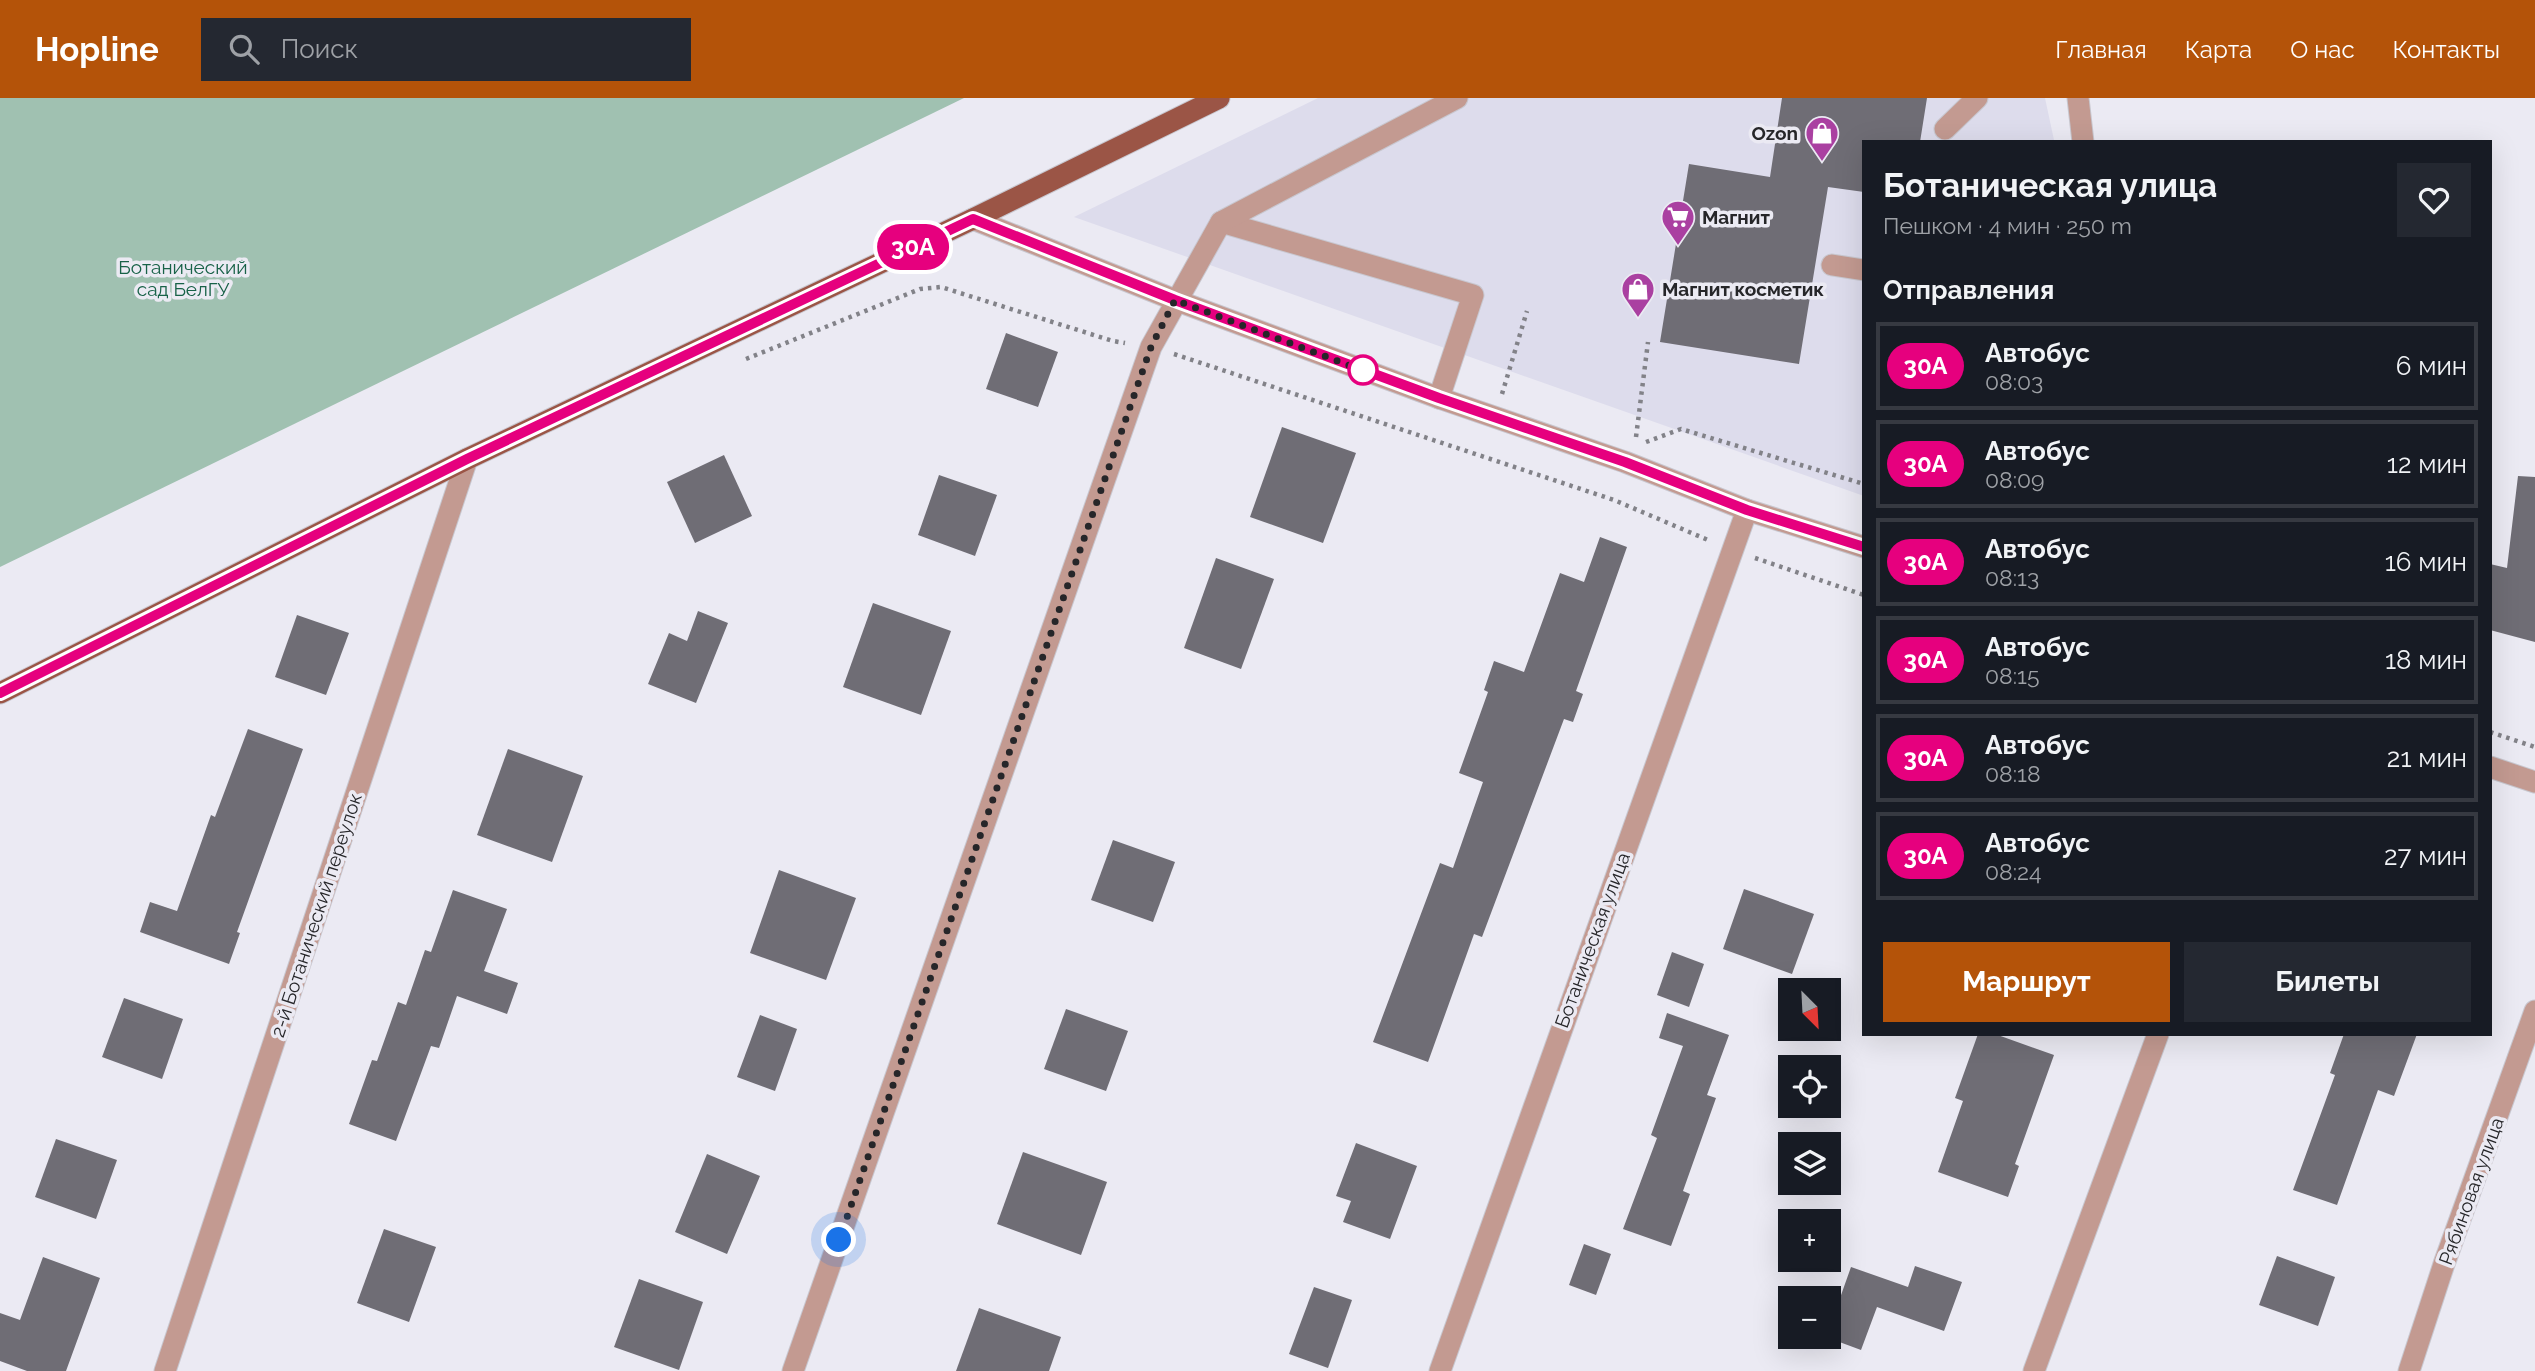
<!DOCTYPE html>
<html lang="ru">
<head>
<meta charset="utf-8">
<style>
	body { margin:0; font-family:Raleway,sans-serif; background:#242831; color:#f1f3f6; height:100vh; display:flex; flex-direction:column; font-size:26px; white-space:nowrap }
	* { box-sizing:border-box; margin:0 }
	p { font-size:23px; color:#9ea1a6 }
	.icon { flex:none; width:38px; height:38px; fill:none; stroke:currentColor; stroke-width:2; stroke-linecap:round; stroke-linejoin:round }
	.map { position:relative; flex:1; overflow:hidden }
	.side { position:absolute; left:1862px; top:42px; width:630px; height:896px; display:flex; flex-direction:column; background:#171b24; border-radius:0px; box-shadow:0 7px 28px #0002 }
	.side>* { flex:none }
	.badge { padding:0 14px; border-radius:23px; font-size:24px; line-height:46px }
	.needle { width:46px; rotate:156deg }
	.buttons { position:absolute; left:1778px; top:880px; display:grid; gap:14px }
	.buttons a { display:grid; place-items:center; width:63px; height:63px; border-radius:0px; background:#171b24; box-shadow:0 7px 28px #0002; font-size:35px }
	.you { position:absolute; width:35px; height:35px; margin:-18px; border:5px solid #fff; border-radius:50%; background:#1a73e8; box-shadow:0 0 0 10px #1a73e833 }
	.map>.badge { position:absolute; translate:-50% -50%; box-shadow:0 0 0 4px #fff }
	h2 { padding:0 21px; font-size:26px; line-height:63px }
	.round { display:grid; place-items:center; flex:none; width:74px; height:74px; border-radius:0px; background:#242831 }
	.overview { display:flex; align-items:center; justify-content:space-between; height:119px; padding:0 21px }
	h1 { font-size:33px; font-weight:700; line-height:52px }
	.cta { display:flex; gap:14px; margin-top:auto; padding:14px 21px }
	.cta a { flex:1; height:80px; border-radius:0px; background:#b45309; color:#fff; font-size:28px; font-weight:700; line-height:80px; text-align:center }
	.cta a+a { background:#242831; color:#f1f3f6 }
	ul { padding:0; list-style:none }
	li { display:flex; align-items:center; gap:21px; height:88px; margin:0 14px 10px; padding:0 7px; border:4px solid #363941; border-radius:0px }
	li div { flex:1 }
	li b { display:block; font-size:26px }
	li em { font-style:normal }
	li .badge { min-width:77px; font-weight:700; text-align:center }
	header { display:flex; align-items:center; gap:42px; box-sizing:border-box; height:98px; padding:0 35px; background:#b45309; color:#fff }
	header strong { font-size:33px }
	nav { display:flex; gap:38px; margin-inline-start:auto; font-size:24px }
	.search { width:490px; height:63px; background:#242831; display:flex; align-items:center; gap:18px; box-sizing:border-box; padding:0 24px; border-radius:0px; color:#9ea1a6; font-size:26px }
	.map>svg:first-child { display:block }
	.built { fill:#dddcec }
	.green { fill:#a0c1b1 }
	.building { fill:#6f6d75 }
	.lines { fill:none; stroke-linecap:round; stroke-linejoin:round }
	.minor-casing { stroke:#c8c7cf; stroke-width:23 }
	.major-casing { stroke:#c8c7cf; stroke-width:23 }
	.path { stroke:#828288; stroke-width:4.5; stroke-dasharray:3.5 5; stroke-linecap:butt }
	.minor { stroke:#c39a91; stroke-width:21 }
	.major { stroke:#9b5546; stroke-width:21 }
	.line-casing { stroke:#fff; stroke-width:16 }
	.line { stroke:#e6007e; stroke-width:10 }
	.walk { stroke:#262629; stroke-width:7; stroke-dasharray:0 12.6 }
	.stop-dot { fill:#fff; stroke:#e6007e; stroke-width:3.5 }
	.labels { text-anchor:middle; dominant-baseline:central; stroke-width:7; stroke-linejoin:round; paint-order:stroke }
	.poi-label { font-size:19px; font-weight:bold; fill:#262629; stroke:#ebeaf3; text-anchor:start }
	.park-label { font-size:19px; fill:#186248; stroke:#ebeaf3 }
	.street-label { font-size:19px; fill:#262629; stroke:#ebeaf3 }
</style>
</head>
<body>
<header>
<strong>Hopline</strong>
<div class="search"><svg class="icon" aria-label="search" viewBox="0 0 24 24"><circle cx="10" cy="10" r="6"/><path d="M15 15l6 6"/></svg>Поиск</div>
<nav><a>Главная</a><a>Карта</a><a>О нас</a><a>Контакты</a></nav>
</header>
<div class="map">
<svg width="2535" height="1273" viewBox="0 0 2535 1273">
	<rect width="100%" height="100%" fill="#ebeaf3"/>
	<polygon class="built" points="1318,0 2045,0 2054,42 2054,44 1864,44 1864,398 1074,119"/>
	<polygon class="green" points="0,0 964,0 0,469"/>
	<g class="building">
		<polygon points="1782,0 1927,0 1920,44 1864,44 1864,94 1828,89 1799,266 1660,244 1689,66 1770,79"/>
		<polygon points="1006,235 1058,254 1038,309 986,291"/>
		<polygon points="1282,329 1356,355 1323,445 1250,419"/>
		<polygon points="724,357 752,418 695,445 667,384"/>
		<polygon points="939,377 997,397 975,458 918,437"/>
		<polygon points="2518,378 2535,379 2535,544 2490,532 2490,466 2507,470"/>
		<polygon points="1600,439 1627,449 1576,593 1583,596 1573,624 1564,621 1482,839 1474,836 1428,964 1373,944 1440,765 1453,770 1483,684 1459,675 1488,594 1484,592 1494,563 1524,574 1560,475 1584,484"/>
		<polygon points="1216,460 1274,481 1241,571 1184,550"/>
		<polygon points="873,505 951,533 921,617 843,589"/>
		<polygon points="698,513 728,525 696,605 648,586 669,535 687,543"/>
		<polygon points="297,517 349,535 326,597 275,579"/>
		<polygon points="248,631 303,651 237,834 240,835 229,866 140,834 150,804 177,813 211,717 215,719"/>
		<polygon points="508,651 583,678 552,764 477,737"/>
		<polygon points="1113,742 1175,764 1153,824 1091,802"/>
		<polygon points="779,772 856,800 826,882 750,855"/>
		<polygon points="1744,791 1814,816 1792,876 1723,851"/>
		<polygon points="453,792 507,811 484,873 518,885 507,916 457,898 439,950 431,948 396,1043 349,1026 372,962 377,963 398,904 406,907 425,852 431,854"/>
		<polygon points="1672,854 1704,866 1689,909 1657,897"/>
		<polygon points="124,900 183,921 162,981 102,959"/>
		<polygon points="1066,911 1128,933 1106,993 1044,971"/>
		<polygon points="1667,915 1729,937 1707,997 1716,1000 1683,1093 1690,1096 1671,1148 1623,1131 1657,1040 1651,1037 1683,948 1659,940"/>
		<polygon points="760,917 797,931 775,993 737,979"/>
		<polygon points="1978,936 1995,936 2054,957 2015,1066 2019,1068 2008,1099 1938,1074 1963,1003 1955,1000"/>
		<polygon points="2344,936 2417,936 2394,998 2378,992 2337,1107 2293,1092 2335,977 2330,975"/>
		<polygon points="56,1041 117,1062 96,1121 35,1099"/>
		<polygon points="1356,1045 1417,1068 1390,1141 1343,1124 1351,1103 1336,1098"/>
		<polygon points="1023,1054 1107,1084 1081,1157 997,1126"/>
		<polygon points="707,1056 760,1078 727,1156 675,1134"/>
		<polygon points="384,1131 436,1149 409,1224 357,1205"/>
		<polygon points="1584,1146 1611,1156 1596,1197 1569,1187"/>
		<polygon points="2277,1158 2335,1179 2318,1228 2259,1207"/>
		<polygon points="43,1159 100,1180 66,1273 27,1273 0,1263 0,1215 20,1222"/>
		<polygon points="1915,1168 1962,1184 1944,1233 1877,1209 1861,1252 1826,1239 1829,1239 1829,1231 1851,1169 1908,1189"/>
		<polygon points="639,1181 703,1204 679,1272 614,1249"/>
		<polygon points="1314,1189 1352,1202 1328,1270 1289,1256"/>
		<polygon points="979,1210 1061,1239 1049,1273 956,1273"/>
	</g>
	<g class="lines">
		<defs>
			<g id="minor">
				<polyline points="2078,0 2083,44"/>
				<polyline points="1945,31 1977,0"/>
				<polyline points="973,121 1175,202 1439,300 1625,364 1747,412 1864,449"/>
				<polyline points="1221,124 1473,197 1439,300"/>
				<polyline points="1832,167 1864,172"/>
				<polyline points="2490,669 2535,684"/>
				<polyline points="165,1273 467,361"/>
				<polyline points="793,1273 1151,249 1221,124 1457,0"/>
				<polyline points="1440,1273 1747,412"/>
				<polyline points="2034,1273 2158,936"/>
				<polyline points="2409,1273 2444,1166 2535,913"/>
			</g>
			<polyline id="major" points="0,595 467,361 973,121 1219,0"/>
		</defs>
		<use href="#minor" class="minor-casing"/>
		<use href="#major" class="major-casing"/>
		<g class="path">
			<polyline points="1174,256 1614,402 1708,442"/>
			<polyline points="746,261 920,191 941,189 1113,243 1125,245"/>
			<polyline points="1502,296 1527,213"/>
			<polyline points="1636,339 1648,244"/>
			<polyline points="1646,344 1681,331 1864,386"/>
			<polyline points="1755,460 1864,497"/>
			<polyline points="2490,634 2535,649"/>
		</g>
		<use href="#minor" class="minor"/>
		<use href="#major" class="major"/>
	</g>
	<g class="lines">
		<defs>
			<polyline id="line" points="0,595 467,361 973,121 1175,202 1439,300 1625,364 1747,412 1864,449"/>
		</defs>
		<use href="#line" class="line-casing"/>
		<use href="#line" class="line"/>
		<polyline class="walk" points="839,1142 1151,249 1175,202 1367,274 1363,272"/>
	</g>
	<defs>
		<symbol id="shop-pin" viewBox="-11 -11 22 30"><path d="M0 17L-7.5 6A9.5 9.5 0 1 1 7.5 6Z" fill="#aa40a1" stroke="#ebeaf3"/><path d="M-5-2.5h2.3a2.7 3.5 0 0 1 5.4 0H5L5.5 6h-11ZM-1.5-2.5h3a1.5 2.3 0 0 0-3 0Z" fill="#fff"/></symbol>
		<symbol id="supermarket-pin" viewBox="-11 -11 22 30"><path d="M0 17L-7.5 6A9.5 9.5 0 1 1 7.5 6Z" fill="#aa40a1" stroke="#ebeaf3"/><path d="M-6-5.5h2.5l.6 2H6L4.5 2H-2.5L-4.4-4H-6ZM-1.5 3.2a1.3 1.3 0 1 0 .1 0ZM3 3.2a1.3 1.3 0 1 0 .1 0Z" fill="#fff"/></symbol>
	</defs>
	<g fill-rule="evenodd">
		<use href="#shop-pin" x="1803" y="16" width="38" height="52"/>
		<use href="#supermarket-pin" x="1659" y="100" width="38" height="52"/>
		<use href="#shop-pin" x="1619" y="172" width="38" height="52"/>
	</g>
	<circle class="stop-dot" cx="1363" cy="272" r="14"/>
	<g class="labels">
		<g class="poi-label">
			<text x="1798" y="35" text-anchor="end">Ozon</text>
			<text x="1702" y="119">Магнит</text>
			<text x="1662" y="191">Магнит косметик</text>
		</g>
		<g class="park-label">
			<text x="183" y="169">Ботанический<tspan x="183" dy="22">сад БелГУ</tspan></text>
		</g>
		<g class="street-label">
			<text transform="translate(316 817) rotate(-72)">2-й Ботанический переулок</text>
			<text transform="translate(1592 842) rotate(-70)">Ботаническая улица</text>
			<text transform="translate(2471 1093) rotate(-70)">Рябиновая улица</text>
		</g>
	</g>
</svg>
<div class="buttons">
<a><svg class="needle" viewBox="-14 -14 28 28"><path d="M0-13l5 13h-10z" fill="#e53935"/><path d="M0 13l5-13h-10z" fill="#9ea1a6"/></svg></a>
<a><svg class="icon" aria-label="locate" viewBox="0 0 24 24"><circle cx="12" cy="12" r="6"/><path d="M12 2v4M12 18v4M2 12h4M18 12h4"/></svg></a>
<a><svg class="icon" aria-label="layers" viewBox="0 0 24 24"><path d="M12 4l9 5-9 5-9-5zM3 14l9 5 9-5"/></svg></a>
<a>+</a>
<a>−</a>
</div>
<div class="you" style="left:839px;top:1142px"></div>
<b class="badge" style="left:913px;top:149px;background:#e6007e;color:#fff">30А</b>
<section class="side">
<div class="overview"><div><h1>Ботаническая улица</h1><p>Пешком · 4 мин · 250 m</p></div><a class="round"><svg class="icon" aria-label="heart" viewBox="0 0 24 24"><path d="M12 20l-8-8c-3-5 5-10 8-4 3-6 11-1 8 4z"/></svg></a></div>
<h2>Отправления</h2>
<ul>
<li><span class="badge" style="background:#e6007e;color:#fff">30А</span><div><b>Автобус</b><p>08:03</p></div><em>6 мин</em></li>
<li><span class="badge" style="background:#e6007e;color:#fff">30А</span><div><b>Автобус</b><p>08:09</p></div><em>12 мин</em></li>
<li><span class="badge" style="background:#e6007e;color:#fff">30А</span><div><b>Автобус</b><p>08:13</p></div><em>16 мин</em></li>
<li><span class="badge" style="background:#e6007e;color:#fff">30А</span><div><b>Автобус</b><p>08:15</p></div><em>18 мин</em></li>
<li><span class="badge" style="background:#e6007e;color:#fff">30А</span><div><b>Автобус</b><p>08:18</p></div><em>21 мин</em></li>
<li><span class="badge" style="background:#e6007e;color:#fff">30А</span><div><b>Автобус</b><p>08:24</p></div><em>27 мин</em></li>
</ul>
<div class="cta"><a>Маршрут</a><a>Билеты</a></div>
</section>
</div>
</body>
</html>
